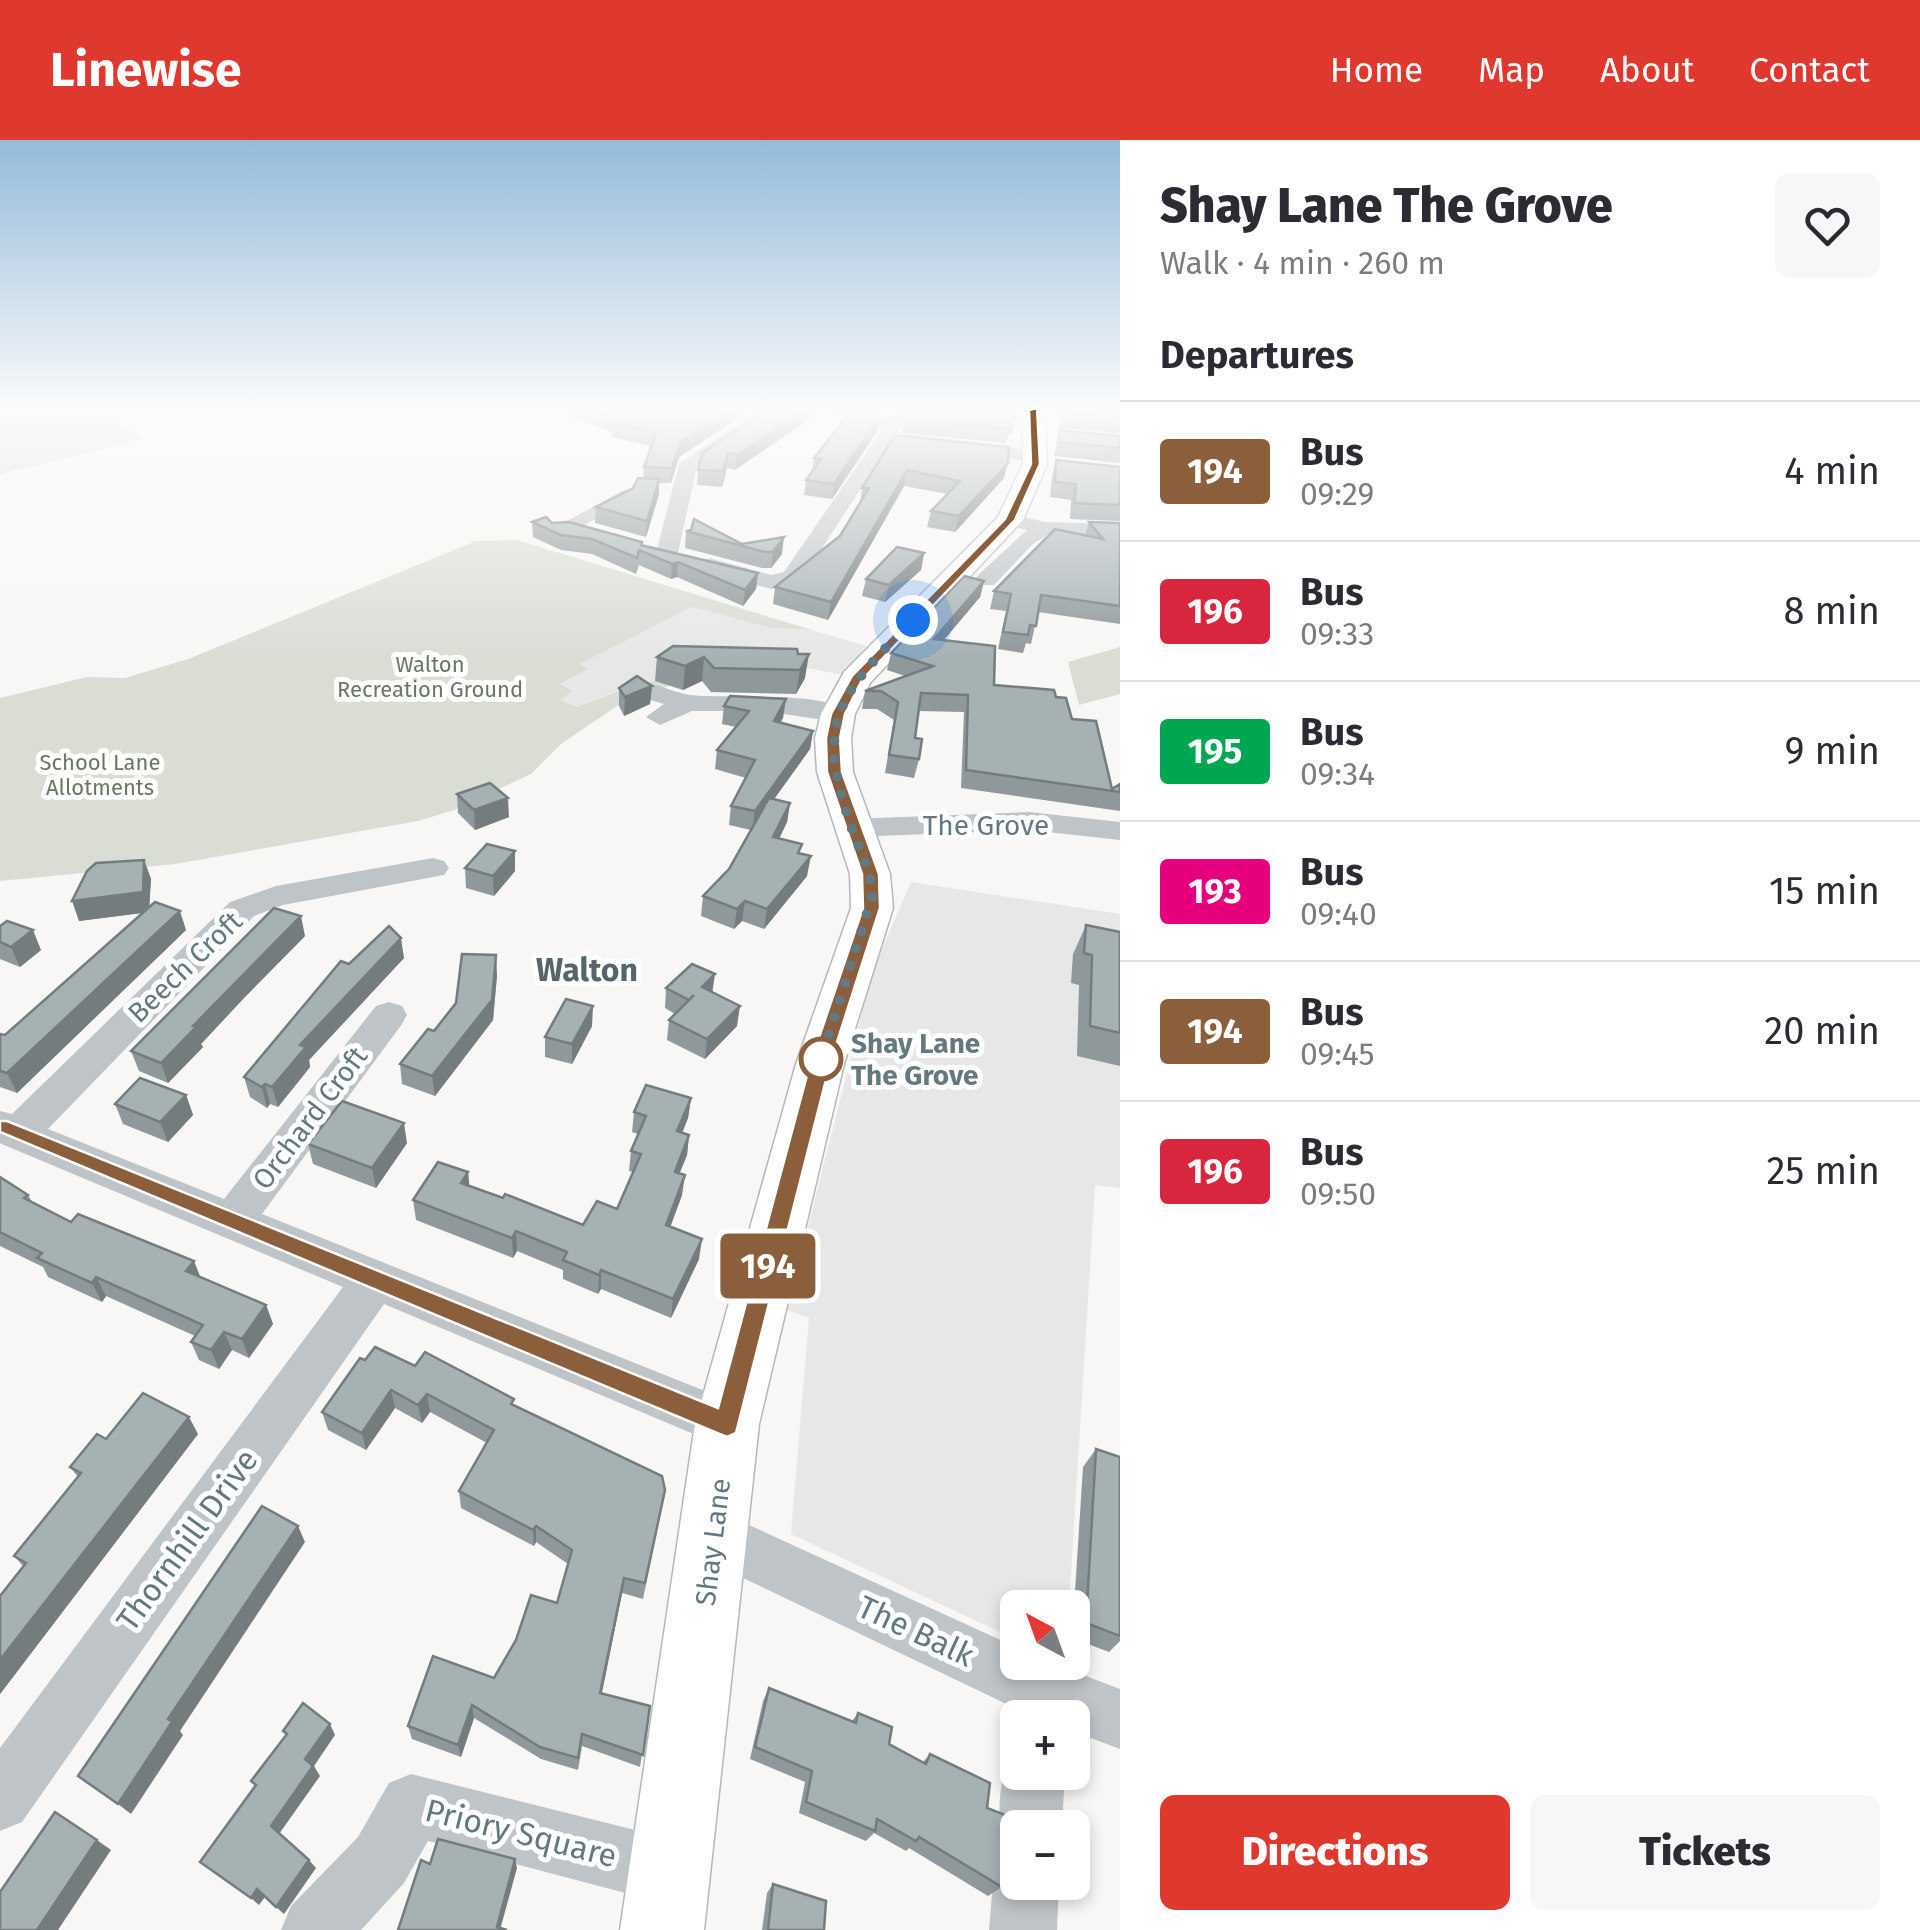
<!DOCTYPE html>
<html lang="en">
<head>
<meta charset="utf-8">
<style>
	body { margin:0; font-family:"Fira Sans",sans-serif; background:#f7f7f7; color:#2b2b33; height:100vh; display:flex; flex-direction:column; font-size:38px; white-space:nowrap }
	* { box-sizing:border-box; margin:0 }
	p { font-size:32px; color:#7c7c81 }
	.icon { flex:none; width:55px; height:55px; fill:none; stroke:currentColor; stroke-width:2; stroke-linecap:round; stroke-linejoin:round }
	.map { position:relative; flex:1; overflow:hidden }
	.drawer { display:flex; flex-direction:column; background:#fff; width:800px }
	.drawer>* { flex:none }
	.badge { padding:0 20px; border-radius:8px; font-size:35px; line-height:65px }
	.needle { width:65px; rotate:319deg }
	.tools { position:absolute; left:1000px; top:1450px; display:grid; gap:20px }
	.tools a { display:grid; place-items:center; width:90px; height:90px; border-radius:15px; background:#fff; box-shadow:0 5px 15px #0003; font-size:50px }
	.you { position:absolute; width:50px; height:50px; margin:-25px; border:8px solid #fff; border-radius:50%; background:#1a73e8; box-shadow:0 0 0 15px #1a73e833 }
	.map>.badge { position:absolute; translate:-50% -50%; box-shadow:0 0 0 5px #fff }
	h2 { padding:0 40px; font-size:38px; line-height:90px }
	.round { display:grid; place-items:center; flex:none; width:105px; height:105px; border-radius:15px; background:#f7f7f7 }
	.head { display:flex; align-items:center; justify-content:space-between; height:170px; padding:0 40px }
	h1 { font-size:48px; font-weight:800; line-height:75px }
	.button { display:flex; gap:20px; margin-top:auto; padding:20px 40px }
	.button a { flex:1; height:115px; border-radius:15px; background:#de382f; color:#fff; font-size:40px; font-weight:800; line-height:115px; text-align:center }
	.button a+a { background:#f7f7f7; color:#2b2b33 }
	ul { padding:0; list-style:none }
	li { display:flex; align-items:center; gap:30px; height:140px; padding:0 40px; border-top:2px solid #e1e1e2 }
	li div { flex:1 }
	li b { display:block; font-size:38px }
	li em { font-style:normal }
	li .badge { min-width:110px; font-weight:700; text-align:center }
	header { display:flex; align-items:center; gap:60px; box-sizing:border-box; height:140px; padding:0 50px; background:#de382f; color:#fff }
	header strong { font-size:48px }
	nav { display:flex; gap:55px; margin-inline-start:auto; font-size:35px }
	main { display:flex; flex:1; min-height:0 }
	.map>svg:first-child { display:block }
	.built { fill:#e6e7e6 }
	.green { fill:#d9ddd4 }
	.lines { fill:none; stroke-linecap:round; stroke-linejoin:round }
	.major-casing { stroke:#b2b8bb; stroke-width:3 }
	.minor { fill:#bec4c7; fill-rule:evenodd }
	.major { fill:#fff; fill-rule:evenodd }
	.wall { fill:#8f989b }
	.shaded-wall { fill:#747c7e }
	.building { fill:#a6b1b4; stroke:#747c7e; stroke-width:2.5 }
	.line { fill:#8b5e3c; stroke:#fff; stroke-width:2.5 }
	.walk { stroke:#64787f; stroke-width:10; stroke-dasharray:0 18 }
	.stop-dot { fill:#fff; stroke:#8b5e3c; stroke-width:5 }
	.labels { text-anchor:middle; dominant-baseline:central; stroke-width:10; stroke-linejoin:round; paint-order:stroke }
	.far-park-label { font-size:22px; fill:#6a7762; stroke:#fff }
	.street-label { font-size:28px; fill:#64787f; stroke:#fff }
	.stop-label { font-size:28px; font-weight:bold; fill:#64787f; stroke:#fff; text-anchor:start }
	.quarter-label { font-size:32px; font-weight:bold; fill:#55656a; stroke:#fff }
	.near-street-label { font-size:32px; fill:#64787f; stroke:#fff }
</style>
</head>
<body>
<header>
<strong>Linewise</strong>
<nav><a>Home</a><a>Map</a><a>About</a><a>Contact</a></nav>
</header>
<main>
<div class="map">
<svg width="1120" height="1790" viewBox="0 0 1120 1790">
	<rect width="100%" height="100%" fill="#f8f7f5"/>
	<g class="built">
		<polygon points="692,467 771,488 812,490 866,506 843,535 802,527 743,530 612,553 577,567 559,559 559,545 587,529 578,525"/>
		<polygon points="911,742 1120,774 1120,1048 1095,1045 1069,1467 1018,1468 1017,1500 791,1394 809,1178 787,1170 873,830"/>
	</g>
	<g class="green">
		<polygon points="30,270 95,270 144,299 0,334 0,277"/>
		<polygon points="517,400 812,490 771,488 692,467 580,524 588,529 560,544 572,551 560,560 577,567 632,546 731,523 620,564 561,604 531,634 454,670 418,681 175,724 0,741 0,558 87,537 125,538 188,519 476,401"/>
		<polygon points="1120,507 1120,554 1079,565 1068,522"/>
	</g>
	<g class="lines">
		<defs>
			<polygon id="major" points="1023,270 1045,270 1047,324 1023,380 870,543 855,574 851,598 853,632 890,734 893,768 844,924 759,1284 704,1790 620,1790 695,1284 796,924 851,768 850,734 817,632 815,598 821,574 844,532 998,377 1023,324"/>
		</defs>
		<use href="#major" class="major-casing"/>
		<g class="minor">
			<polygon points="757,270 777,270 697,326 678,413 667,419 659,418 656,413 679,324"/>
			<polygon points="811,270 847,270 890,279 895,270 912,270 800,442 771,449 701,430 698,425 709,418 771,435 784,432 883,288"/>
			<polygon points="959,303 1036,310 1045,316 1036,322 953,312 953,304"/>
			<polygon points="624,350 631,352 631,360 564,396 550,396 547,392"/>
			<polygon points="1010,374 1045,382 1120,384 1120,396 1049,394 1033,404 994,445 978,445 975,440 978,435 1027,390 1003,384 1000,380"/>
			<path d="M 652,544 C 664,547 677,553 690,555 C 722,559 832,550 851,574 L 838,582 L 763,571 L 692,571 L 660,585 L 646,577 L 664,564 L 643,558 L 639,552 Z"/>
			<polygon points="1029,672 1120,682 1120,700 1029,690 852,697 841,695 837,688 841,681 852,679"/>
			<polygon points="433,718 444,721 449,728 444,735 283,765 254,776 48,989 224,1059 376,866 389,862 402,866 407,875 402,884 262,1074 745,1267 752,1284 745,1301 727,1308 384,1164 22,1682 0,1691 0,1608 343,1147 4,1005 0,1003 0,971 12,974 230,762 276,746"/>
			<polygon points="714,1369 1018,1508 1018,1522 1049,1522 1120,1549 1120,1609 1072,1591 1072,1578 1037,1578 1019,1570 695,1415 687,1396 695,1377"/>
			<path d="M 1018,1608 L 1018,1632 L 1065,1632 L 1062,1688 L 1018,1688 L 1018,1742 L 1059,1742 L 1057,1790 L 989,1790 L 993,1742 L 1003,1719 L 1015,1714 L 1007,1711 C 994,1678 999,1642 1012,1610 Z"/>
			<polygon points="411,1634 671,1699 694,1709 704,1732 694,1755 671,1765 428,1701 404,1743 361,1790 281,1790 291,1766 358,1697 389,1643"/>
		</g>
		<use href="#major" class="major"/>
	</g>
	<g class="wall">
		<polygon points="555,270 750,270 679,317 671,343 659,343 659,354 646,397 595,383 596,367 633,348 643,338 644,327 651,306 612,297 612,292"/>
		<polygon points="765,270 816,270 815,275 735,330 727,328 722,347 697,345 698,330"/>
		<polygon points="867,270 892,270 888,275"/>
		<polygon points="1062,270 1120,270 1120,293 1059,288"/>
		<polygon points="905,279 1015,280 1012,294 1009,294 1006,303 902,293"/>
		<polygon points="878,290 832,359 804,355 806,340 812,331 814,318"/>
		<polygon points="1060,290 1120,296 1120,323 1054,316"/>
		<polygon points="895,295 1004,338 955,392 927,387 931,371 947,354 904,346 828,480 773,464 775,447 840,396 860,363 862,348"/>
		<polygon points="1056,320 1120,327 1120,381 1070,379 1071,360 1050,357 1052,336"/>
		<polygon points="532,382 552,383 758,433 756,449 743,466 677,437 671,439 639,425 636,434 592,414 561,410 533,397"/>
		<polygon points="1089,382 1120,383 1120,484 1038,472 1031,504 1026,503 1023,513 998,509 1006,471 990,469 994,451 1085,395"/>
		<polygon points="686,391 782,414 771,428 762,428 685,408"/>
		<polygon points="924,413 921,430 885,462 862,456 866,439"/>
		<polygon points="984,441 980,457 944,500 994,545 1056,557 1072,579 1112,649 1120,644 1120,671 961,648 964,572 919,571 915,598 919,619 914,638 885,633 894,580 877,569 862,569 865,551 905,536 887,530 891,513"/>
		<polygon points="797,509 805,538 796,554 711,552 702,541 683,550 655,541 657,517"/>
		<polygon points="652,546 650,564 624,576 619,566 619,548"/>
		<polygon points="724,566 783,578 780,582 813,591 810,609 774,659 790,663 787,682 779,699 800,714 807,736 764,789 742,781 734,789 701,776 703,756 729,729 751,690 729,685 731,666 746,638 715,629 717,610 736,587 722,584"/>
		<polygon points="457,654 509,677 475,690 458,673"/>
		<polygon points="144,720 151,739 149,766 186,790 17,953 0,947 0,894 5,895 142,773 79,781"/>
		<polygon points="465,728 515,731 494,756 466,748"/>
		<polygon points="1086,785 1120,792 1120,926 1077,916 1079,845 1071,843 1073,814"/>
		<polygon points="0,786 41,810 20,827 0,819"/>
		<polygon points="305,796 243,859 201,904 203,907 168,943 139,931 131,911"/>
		<polygon points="404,818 309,920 310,927 278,967 270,964 267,968 250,957 244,937 349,824"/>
		<polygon points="497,835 493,880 435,956 402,944 400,924"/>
		<polygon points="666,848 713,852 737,886 705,919 667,900 669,880 675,874 665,868"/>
		<polygon points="592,886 572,924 545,917 545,897"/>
		<polygon points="186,955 193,975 168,1002 123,984 115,964"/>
		<polygon points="691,958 688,978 682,993 689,995 687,1015 679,1034 682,1055 670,1087 699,1119 671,1178 601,1149 598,1154 563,1139 563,1130 517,1111 513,1118 416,1080 413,1060 468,1032 469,1045 583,1085 617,1069 633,1032 629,1031 631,1011 638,994 632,992 634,972"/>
		<polygon points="407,1003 376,1048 313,1024 308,1004"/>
		<polygon points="0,1037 28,1055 32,1062 71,1082 266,1165 273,1184 249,1218 232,1210 219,1229 199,1220 191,1202 195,1196 106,1156 102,1162 48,1137 43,1127 0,1106"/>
		<polygon points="365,1220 415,1226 515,1266 665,1350 643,1459 622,1453 602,1553 650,1566 640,1627 582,1606 578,1630 541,1619 474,1578 461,1617 412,1599 408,1586 494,1538 557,1463 568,1424 536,1402 534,1406 461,1368 459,1351 487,1303 430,1272 422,1283 395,1268 366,1310 328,1290 322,1272"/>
		<polygon points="198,1294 0,1554 0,1456 23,1426 14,1416 78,1337 70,1327 106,1299"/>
		<polygon points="1096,1309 1120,1317 1120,1501 1109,1512 1072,1498 1083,1327"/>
		<polygon points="769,1548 852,1581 858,1573 889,1604 923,1622 930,1614 987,1668 1013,1709 1003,1731 1002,1747 988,1756 909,1708 906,1711 874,1693 866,1701 799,1673 805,1642 750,1619 763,1561"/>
		<polygon points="773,1744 824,1790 762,1790 767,1753"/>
	</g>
	<g class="shaded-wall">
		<polygon points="730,270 750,270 679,317 671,343 672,328 680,302"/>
		<polygon points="803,270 816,270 815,275 735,330 737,315"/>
		<polygon points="880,276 878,290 832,359 834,344"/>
		<polygon points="728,313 727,328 722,347 723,331"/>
		<polygon points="1008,323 1004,338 955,392 959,376"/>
		<polygon points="907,330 904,346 828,480 831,462"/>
		<polygon points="659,339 659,354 646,397 647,381"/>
		<polygon points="784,397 782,414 771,428 773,412"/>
		<polygon points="924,413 921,430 885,462 889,445"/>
		<polygon points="678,422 677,437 671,439 672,424"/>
		<polygon points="758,433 756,449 743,466 745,450"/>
		<polygon points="984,441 980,457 930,516 934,499"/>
		<polygon points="809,514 805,538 796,554 800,530"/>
		<polygon points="704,517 702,541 683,550 685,526"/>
		<polygon points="652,546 650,564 624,576 625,557"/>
		<polygon points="786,559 783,578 771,599 774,581"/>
		<polygon points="813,591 810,609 752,690 755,671"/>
		<polygon points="508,658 509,677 475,690 474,670"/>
		<polygon points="790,663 787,682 770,717 773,697"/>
		<polygon points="515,711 515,731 494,756 493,736"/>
		<polygon points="811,716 807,736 764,789 767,769"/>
		<polygon points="144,720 151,739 149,772 79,781 72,761"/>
		<polygon points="745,761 742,781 734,789 737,769"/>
		<polygon points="180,771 186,790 17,953 7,933"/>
		<polygon points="301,776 305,796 243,859 201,904 203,907 168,943 161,923 193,886 238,839"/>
		<polygon points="33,790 41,810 20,827 11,807"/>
		<polygon points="401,798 404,818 309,920 310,927 278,967 272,947 300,905"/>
		<polygon points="496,815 497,835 493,880 435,956 432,936"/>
		<polygon points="715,834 712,855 702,847"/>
		<polygon points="593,866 592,886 572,924 572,904"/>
		<polygon points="740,866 737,886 705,919 707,899"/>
		<polygon points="265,944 270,964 267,968 262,947"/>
		<polygon points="186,955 193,975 168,1002 160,982"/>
		<polygon points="691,958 688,978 675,1011 677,991"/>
		<polygon points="404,983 407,1003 376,1048 372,1028"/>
		<polygon points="689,995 687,1015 672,1052 675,1032"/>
		<polygon points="468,1032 470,1052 461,1043"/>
		<polygon points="685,1035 682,1055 664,1104 666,1085"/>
		<polygon points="516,1091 517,1111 513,1118 512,1098"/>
		<polygon points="702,1099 699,1119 671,1178 673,1159"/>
		<polygon points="194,1121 202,1141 186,1131"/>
		<polygon points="601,1130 601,1149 598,1154 599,1135"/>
		<polygon points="96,1137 106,1156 102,1162 92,1143"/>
		<polygon points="266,1165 273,1184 249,1218 242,1199"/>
		<polygon points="224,1192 232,1210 219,1229 211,1210"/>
		<polygon points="391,1250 395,1268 366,1310 362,1293"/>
		<polygon points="427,1254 430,1272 422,1283 418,1265"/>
		<polygon points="189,1277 198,1294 0,1554 0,1520"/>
		<polygon points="298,1386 305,1402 180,1591 183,1595 131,1674 118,1664 168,1579"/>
		<polygon points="536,1386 536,1402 534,1406 533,1390"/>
		<polygon points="624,1438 622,1453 599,1566 600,1553"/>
		<polygon points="472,1565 474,1578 461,1617 458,1605"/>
		<polygon points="330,1584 335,1595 314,1626 320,1636 279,1694 271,1686 305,1619"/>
		<polygon points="97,1700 111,1710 58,1790 37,1790"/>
		<polygon points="515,1719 517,1728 500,1790 497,1787"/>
		<polygon points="309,1720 316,1728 284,1774 276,1767"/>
		<polygon points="257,1749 265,1757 259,1765 251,1758"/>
	</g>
	<g class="building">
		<polygon points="593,270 730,270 680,302 672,328 644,327 656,293 612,282 618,279"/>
		<polygon points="765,270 803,270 737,315 728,313 723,331 698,330 702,313"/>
		<polygon points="852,270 880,276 834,344 806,340 821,319 814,318"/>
		<polygon points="909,270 1014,270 1015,280 1011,280 1010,289 905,279"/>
		<polygon points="1063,270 1120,270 1120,278 1063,273"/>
		<polygon points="1060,290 1120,296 1120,308 1058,302"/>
		<polygon points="895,295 1009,307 1008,323 959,376 931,371 960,341 907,330 831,462 775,447 840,396 869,348 862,348"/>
		<polygon points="1056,320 1120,327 1120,365 1074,363 1076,344 1055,342"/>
		<polygon points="638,338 659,339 647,381 596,367 633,348"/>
		<polygon points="546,377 552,383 569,382 642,402 641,405 758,433 745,450 678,422 672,424 639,410 637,418 592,399 561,395 532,382"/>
		<polygon points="694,379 742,404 784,397 773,412 765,412 686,391 691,390"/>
		<polygon points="1089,382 1120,383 1120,466 1041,455 1036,486 1030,485 1028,495 1003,492 1011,454 994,451 1055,389 1103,399"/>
		<polygon points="897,407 924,413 889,445 866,439"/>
		<polygon points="964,436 984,441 934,499 995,506 994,545 1054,550 1056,557 1066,558 1072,579 1096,581 1112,649 1120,644 1120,652 966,630 968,555 921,553 915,598 922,599 919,619 889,615 898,562 881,551 865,551 933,526 891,513"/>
		<polygon points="673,506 797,509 798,514 809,514 800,530 714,528 704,517 685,526 657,517"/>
		<polygon points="637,536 652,546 625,557 619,548"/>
		<polygon points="730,556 786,559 774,581 813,591 755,671 731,666 755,620 717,610 749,571 724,566"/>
		<polygon points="490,643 508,658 474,670 457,654"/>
		<polygon points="769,658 790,663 773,697 802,704 798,713 811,716 767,769 745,761 737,769 703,756 729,729"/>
		<polygon points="487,704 515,711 493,736 465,728"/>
		<polygon points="144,720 143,752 72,761 87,731 96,723"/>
		<polygon points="155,762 180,771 7,933 0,931 0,894 5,895"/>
		<polygon points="274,768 301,776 193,886 196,887 161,923 131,911"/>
		<polygon points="7,781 33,790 11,807 0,802 0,786"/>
		<polygon points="1086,785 1120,792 1120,893 1090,886 1092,815 1084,813"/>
		<polygon points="389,786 401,798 300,905 306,907 272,947 265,944 262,947 244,937 341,821 349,824"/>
		<polygon points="462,814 496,815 492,860 432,936 400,924 428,889 434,891 456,863"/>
		<polygon points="692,824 715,834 702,847 740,866 707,899 669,880 694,855 689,860 666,848"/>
		<polygon points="566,859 593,866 572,904 545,897"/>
		<polygon points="140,938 186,955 160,982 115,964"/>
		<polygon points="646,945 691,958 677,991 689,995 675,1032 685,1035 666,1085 702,1099 673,1159 601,1130 599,1135 563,1120 567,1112 516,1091 512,1098 413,1060 438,1022 468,1032 461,1043 503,1058 505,1054 583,1085 597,1061 617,1069 641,1014 631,1011 646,976 634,972"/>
		<polygon points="342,961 404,983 372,1028 308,1004"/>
		<polygon points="0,1037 28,1055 24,1058 71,1082 78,1074 194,1121 186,1131 266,1165 242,1199 224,1192 211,1210 191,1202 203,1185 96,1137 92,1143 37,1118 42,1113 0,1092"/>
		<polygon points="375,1207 415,1226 425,1212 514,1259 511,1264 662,1336 665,1350 645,1443 624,1438 600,1553 650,1566 643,1615 582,1594 578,1618 540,1607 472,1565 458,1605 408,1586 433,1516 494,1538 516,1500 531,1455 557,1463 572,1410 536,1386 533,1390 459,1351 494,1290 427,1254 418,1265 391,1250 362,1293 322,1272 360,1218 365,1220"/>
		<polygon points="143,1253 189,1277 0,1520 0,1456 26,1423 14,1416 81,1333 70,1327 97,1294 106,1299"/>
		<polygon points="1096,1309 1120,1317 1120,1496 1086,1483"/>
		<polygon points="262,1366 298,1386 168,1579 172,1582 118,1664 78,1636"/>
		<polygon points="769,1548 856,1583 858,1573 892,1587 889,1604 926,1624 930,1614 990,1643 987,1668 1010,1677 1018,1700 1018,1705 1013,1708 1003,1731 1002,1747 919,1697 916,1701 877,1679 875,1691 806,1662 812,1631 755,1607"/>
		<polygon points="303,1563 330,1584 305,1619 313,1626 271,1686 309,1720 276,1767 257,1749 251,1758 200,1722 256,1645 251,1641 287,1594 283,1591"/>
		<polygon points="55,1672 97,1700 37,1790 0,1790 0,1752"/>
		<polygon points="438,1699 515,1719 497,1787 507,1790 398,1790 421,1720 430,1724"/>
		<polygon points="773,1744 826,1761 824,1790 768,1790"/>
	</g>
	<linearGradient id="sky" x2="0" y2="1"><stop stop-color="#94bbdb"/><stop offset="0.52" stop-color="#fcfbfa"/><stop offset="1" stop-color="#fcfbfa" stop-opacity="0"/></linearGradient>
	<rect width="1120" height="521" fill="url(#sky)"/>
	<polygon class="line" points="1037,268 1040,324 1015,380 862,540 845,574 840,598 842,632 879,734 880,768 830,924 736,1293 727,1297 717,1293 0,992 0,981 7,981 718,1268 810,924 863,768 862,734 827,632 826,598 831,574 852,536 1005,379 1031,324 1029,270"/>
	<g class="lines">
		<path class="walk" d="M 821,919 L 820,924 L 873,754 C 870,730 860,711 852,689 C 814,580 838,556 913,480"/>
	</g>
	<circle class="stop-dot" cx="821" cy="919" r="20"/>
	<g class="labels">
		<g class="far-park-label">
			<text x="430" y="524">Walton<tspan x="430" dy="25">Recreation Ground</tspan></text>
			<text x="100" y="622">School Lane<tspan x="100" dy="25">Allotments</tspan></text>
		</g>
		<g class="street-label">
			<text x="986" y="685">The Grove</text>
			<text transform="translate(185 827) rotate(-44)">Beech Croft</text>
			<text transform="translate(310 978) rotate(-53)">Orchard Croft</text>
			<text transform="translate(713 1402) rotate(-83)">Shay Lane</text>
		</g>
		<g class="stop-label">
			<text x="851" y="903">Shay Lane<tspan x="851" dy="32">The Grove</tspan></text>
		</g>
		<g class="quarter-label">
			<text x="587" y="830">Walton</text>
		</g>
		<g class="near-street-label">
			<text transform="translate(187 1400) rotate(-54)">Thornhill Drive</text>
			<text transform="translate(916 1491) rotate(25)">The Balk</text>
			<text transform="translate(521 1693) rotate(14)">Priory Square</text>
		</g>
	</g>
</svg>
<div class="tools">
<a><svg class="needle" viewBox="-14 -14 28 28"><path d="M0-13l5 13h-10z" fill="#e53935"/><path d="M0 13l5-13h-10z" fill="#7c7c81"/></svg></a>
<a>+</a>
<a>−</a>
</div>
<div class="you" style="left:913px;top:480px"></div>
<b class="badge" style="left:768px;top:1126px;background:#8b5e3c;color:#fff">194</b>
</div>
<section class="drawer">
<div class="head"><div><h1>Shay Lane The Grove</h1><p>Walk · 4 min · 260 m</p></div><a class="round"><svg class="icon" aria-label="heart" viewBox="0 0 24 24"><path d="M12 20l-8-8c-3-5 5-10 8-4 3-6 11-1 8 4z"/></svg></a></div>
<h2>Departures</h2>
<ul>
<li><span class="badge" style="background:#8b5e3c;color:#fff">194</span><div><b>Bus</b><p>09:29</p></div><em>4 min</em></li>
<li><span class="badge" style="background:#d7263d;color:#fff">196</span><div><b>Bus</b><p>09:33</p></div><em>8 min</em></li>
<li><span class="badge" style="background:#00a651;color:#fff">195</span><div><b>Bus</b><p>09:34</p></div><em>9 min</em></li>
<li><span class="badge" style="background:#e6007e;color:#fff">193</span><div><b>Bus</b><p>09:40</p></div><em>15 min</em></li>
<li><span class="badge" style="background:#8b5e3c;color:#fff">194</span><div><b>Bus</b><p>09:45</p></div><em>20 min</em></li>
<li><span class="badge" style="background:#d7263d;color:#fff">196</span><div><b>Bus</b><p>09:50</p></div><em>25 min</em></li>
</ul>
<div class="button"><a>Directions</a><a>Tickets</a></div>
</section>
</main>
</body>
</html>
